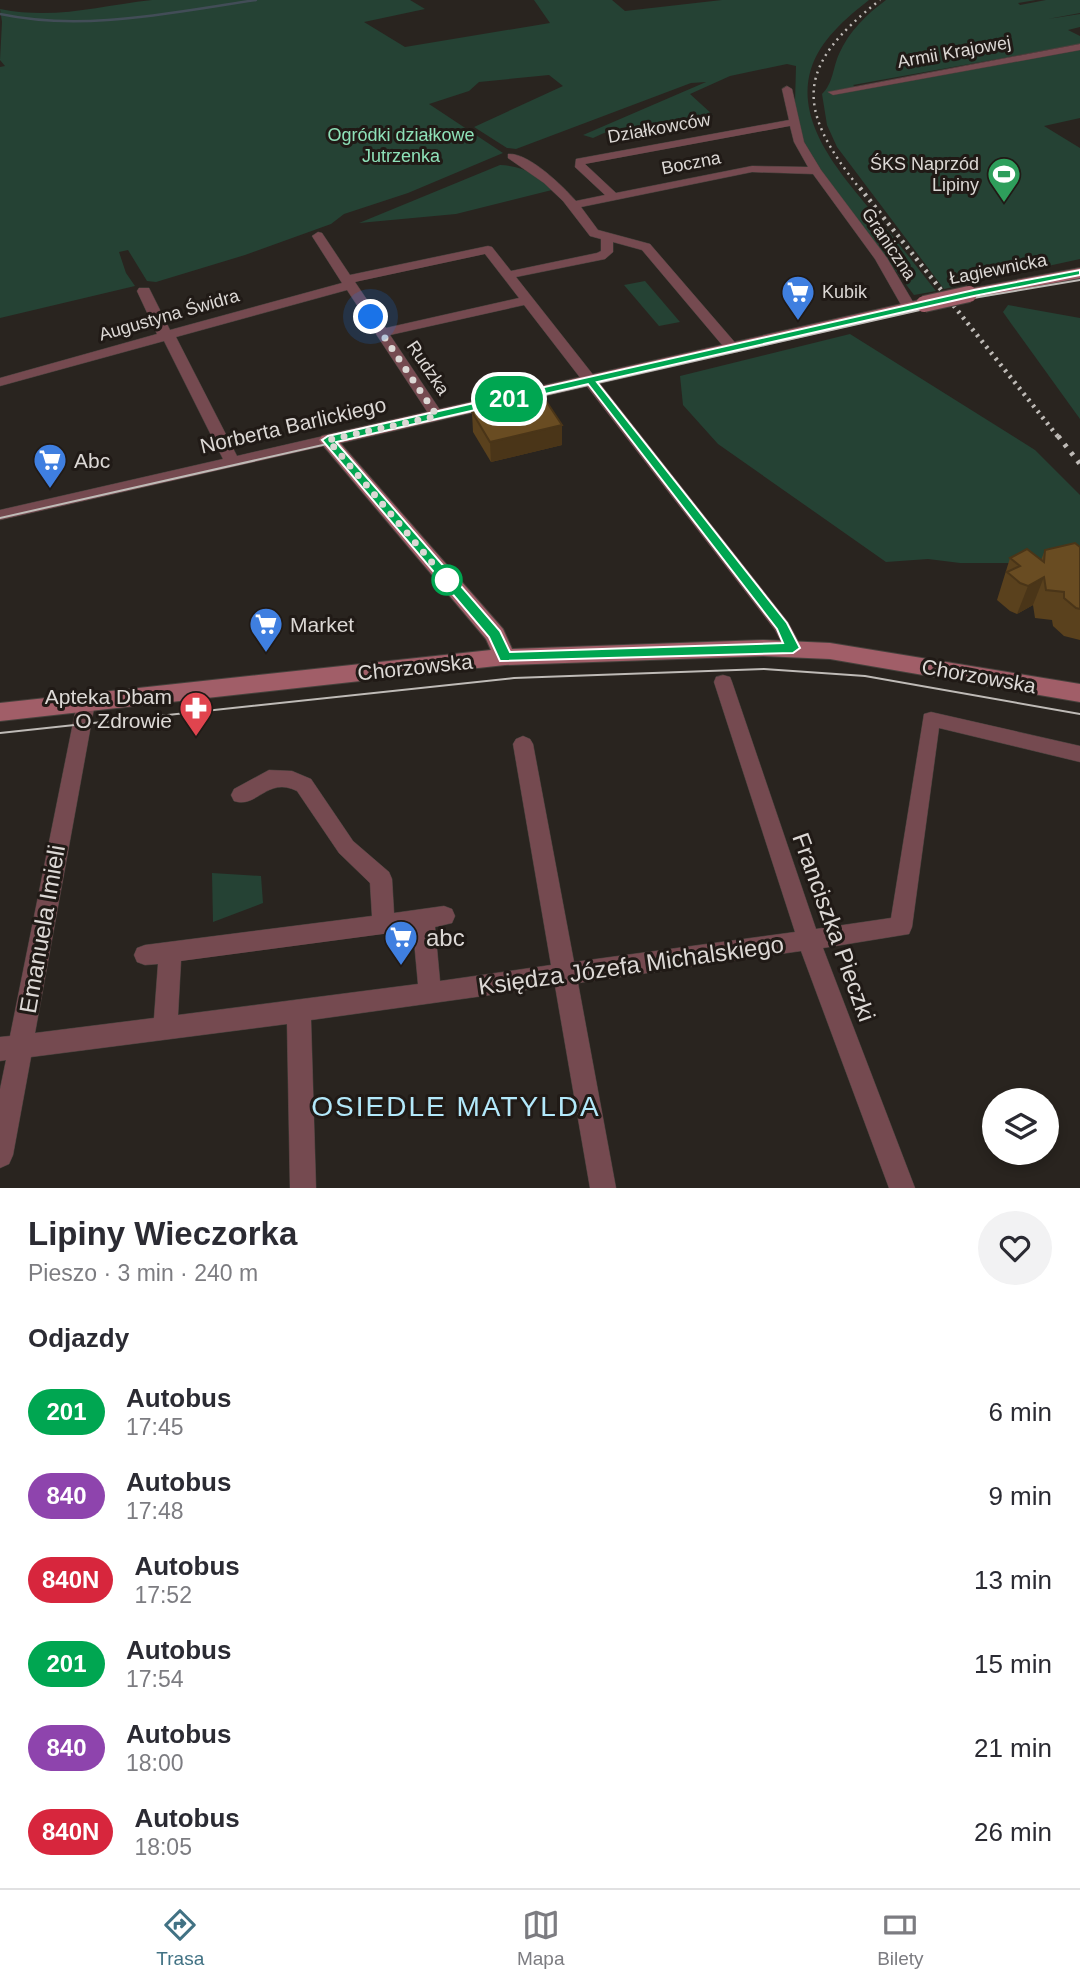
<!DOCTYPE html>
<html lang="pl">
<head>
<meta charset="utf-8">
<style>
	body { margin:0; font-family:Helvetica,sans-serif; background:#f2f2f3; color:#2b2b33; height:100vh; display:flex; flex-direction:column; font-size:26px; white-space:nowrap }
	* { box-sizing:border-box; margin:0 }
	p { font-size:23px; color:#7c7c81 }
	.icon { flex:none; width:38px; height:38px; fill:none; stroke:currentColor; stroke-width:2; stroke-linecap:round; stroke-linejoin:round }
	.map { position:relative; height:1188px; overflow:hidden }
	.side { display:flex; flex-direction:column; background:#fff; flex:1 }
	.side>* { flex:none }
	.badge { padding:0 14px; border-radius:23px; font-size:24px; line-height:46px }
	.buttons { position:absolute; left:982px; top:1088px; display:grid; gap:14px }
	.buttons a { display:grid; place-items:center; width:77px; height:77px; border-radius:50%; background:#fff; box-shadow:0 4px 10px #0003; font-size:35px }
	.you { position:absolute; width:35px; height:35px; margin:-18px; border:5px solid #fff; border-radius:50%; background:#1a73e8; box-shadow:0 0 0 10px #1a73e833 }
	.map>.badge { position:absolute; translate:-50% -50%; box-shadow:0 0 0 4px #fff }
	h2 { padding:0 28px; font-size:26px; line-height:63px }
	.round { display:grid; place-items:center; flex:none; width:74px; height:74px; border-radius:37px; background:#f2f2f3 }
	.head { display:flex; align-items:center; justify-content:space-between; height:119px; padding:0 28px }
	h1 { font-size:33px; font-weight:700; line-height:52px }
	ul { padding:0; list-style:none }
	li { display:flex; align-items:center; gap:21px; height:84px; padding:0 28px }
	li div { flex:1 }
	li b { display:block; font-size:26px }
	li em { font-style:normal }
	li .badge { min-width:77px; font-weight:700; text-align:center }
	.dock { display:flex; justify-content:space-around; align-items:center; height:98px; border-top:2px solid #e1e1e2; background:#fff; font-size:19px; color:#7c7c81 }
	.dock a { display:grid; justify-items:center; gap:4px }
	.dock .on { color:#417284 }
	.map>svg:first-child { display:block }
	.green { fill:#254234 }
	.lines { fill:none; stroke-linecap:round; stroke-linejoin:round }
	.stream { stroke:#424d57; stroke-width:2.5 }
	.street-casing { stroke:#46413c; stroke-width:1 }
	.secondary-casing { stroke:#46413c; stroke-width:2 }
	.street { fill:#754a50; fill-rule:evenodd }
	.secondary { fill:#a15e68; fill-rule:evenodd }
	.tram { stroke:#bfbbb7; stroke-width:2 }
	.rail-far2 { stroke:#bfbbb7; stroke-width:2.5; stroke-dasharray:2 4.5; stroke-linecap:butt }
	.rail-far1 { stroke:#bfbbb7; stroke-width:4.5; stroke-dasharray:2.5 5; stroke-linecap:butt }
	.rail { stroke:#bfbbb7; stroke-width:5; stroke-dasharray:3.5 7; stroke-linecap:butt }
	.secondary-bridge-casing { stroke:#46413c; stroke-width:18; stroke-linecap:butt }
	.secondary-bridge { stroke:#a15e68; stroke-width:16 }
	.wall { fill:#5a411d }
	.shaded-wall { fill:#4a3518 }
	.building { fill:#694c22; stroke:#4a3518; stroke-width:2 }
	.line { fill:#00a651; stroke:#fff; stroke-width:2; fill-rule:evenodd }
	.walk { stroke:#dcd8d5; stroke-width:7; stroke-dasharray:0 12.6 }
	.stop-dot { fill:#fff; stroke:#00a651; stroke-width:3.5 }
	.labels { text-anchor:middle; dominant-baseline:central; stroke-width:6; stroke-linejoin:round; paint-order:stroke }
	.far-street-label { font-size:18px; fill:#dcd8d5; stroke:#201a16 }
	.far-park-label { font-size:18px; fill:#8ee1b8; stroke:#201a16 }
	.far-poi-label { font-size:18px; fill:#dcd8d5; stroke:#201a16; text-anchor:end }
	.street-label { font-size:21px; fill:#dcd8d5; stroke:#201a16 }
	.poi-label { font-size:21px; fill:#dcd8d5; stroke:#201a16; text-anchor:start }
	.near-street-label { font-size:24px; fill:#dcd8d5; stroke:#201a16 }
	.near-poi-label { font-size:24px; fill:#dcd8d5; stroke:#201a16; text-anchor:start }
	.near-neighbourhood-label { font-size:28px; letter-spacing:2px; fill:#b3e9fb; stroke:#201a16 }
</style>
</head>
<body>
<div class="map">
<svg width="1080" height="1188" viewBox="0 0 1080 1188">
	<rect width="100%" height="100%" fill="#29241f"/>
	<g class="green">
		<path d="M 152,0 L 410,0 L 425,9 L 364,22 L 405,47 L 550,23 L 534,0 L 612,0 L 625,11 L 722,0 L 869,0 C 846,18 820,40 811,69 C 792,130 855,189 889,232 C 905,251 920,271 936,291 L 914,295 L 831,186 L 801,137 L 795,103 L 796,66 L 787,64 L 730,76 L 690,94 L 713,115 L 604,133 L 593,138 L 583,135 L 706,82 L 691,83 L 516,149 L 507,148 L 474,127 L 563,86 L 549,75 L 479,82 L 469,91 L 429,104 L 503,153 L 408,193 L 344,214 L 331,224 L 245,255 L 156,282 L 147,281 L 128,250 L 119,252 L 126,273 L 135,286 L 0,318 L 0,67 L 5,66 L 0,60 L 2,22 L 0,9 C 56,20 97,6 152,0 Z"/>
		<path d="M 886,0 L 1036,0 L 1018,3 L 1020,5 L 1046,0 L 1080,0 L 1080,13 L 1048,19 L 1080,14 L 1080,27 L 1068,30 L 1080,36 L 1080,44 L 853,85 L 859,90 L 1080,50 L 1080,118 L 1044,126 L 1080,148 L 1080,259 L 944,289 L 837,147 L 827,125 L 822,94 C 833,84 833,67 839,54 C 849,31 867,14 886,0 Z"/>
		<path d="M 500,165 C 524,166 537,175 556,189 L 456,214 L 359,223 Z"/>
		<polygon points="645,281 680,322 659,326 624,285"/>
		<polygon points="1008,305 1080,318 1080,419 1010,322 1003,312"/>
		<polygon points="850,334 1035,450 1080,495 1080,563 960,563 928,559 886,562 718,444 683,405 680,376"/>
		<polygon points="212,873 261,876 263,903 213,922"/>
	</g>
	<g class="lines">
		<path class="stream" d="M 0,14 C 84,32 173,12 256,0"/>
		<defs>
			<g id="street">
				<polygon points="1080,44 1080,50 833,95 828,92"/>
				<path d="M 787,86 L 792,89 L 804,142 L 821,170 L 887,258 L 916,307 L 914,310 L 904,310 L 875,259 L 813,174 L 752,172 L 581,207 L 598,230 L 650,244 L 738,346 L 738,352 L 728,352 L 642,250 L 613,242 L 613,252 L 605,259 L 516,277 L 788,622 L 802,648 L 799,653 L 787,653 L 775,630 L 524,305 L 390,335 L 444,416 L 437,420 L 430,416 L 347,290 L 176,337 L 237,456 L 328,435 L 336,440 L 328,445 L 0,520 L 0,510 L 223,459 L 164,341 L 0,386 L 0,378 L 157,334 L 137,291 L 139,288 L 149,288 L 170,330 L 342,283 L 312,236 L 318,232 L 322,233 L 350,275 L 488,246 L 492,247 L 511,271 L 597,253 L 601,251 L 601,239 L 590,236 L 563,201 L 544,183 L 508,158 L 508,154 C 528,152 563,186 576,201 L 605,195 L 575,167 L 576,159 L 789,120 L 782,89 ZM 790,126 L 794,142 L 808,167 L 752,166 L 616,193 L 585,164 ZM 485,254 L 519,298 L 386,328 L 355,282 Z"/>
				<path d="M 723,675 L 730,677 L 732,682 L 816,929 L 891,918 L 924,714 L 931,712 L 1080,746 L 1080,762 L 939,728 L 912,927 L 909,934 L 823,948 L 915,1188 L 889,1188 L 801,951 L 578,983 L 616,1188 L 590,1188 L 555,986 L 311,1020 L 316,1188 L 290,1188 L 287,1024 L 31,1057 L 13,1155 L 9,1164 L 0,1168 L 0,1089 L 6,1060 L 0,1061 L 0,1037 L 10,1036 L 78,698 L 85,696 L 92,698 L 95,703 L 35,1033 L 154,1018 L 158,964 L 145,965 L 137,962 L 134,955 L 137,948 L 145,945 L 372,916 L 370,883 L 339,853 L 297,791 C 267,776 257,809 234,801 L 231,795 L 234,789 L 269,770 L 292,771 L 311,779 L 353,841 L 389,872 L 392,879 L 394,913 L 444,906 L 452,909 L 455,916 L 452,923 L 435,927 L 440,981 L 551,965 L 513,744 L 516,739 L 523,736 L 530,739 L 533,744 L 574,962 L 795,932 L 714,682 L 716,677 ZM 413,930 L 418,984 L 178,1015 L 181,961 Z"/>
			</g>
			<g id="secondary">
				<polygon points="1080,268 1080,278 969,299 961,294 969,289"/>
				<polygon points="924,299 930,301 932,304 930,307 340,443 503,629 512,649 763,640 830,643 1080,684 1080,702 830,659 763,656 505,665 0,721 0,703 491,650 486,639 322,444 319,440 322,436"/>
			</g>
		</defs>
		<use href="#street" class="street-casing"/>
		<use href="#secondary" class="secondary-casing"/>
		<use href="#street" class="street"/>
		<use href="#secondary" class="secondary"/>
		<g class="tram">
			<polyline points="0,518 973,298 1080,280"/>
			<polyline points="0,733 514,678 764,669 865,676 1080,714"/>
		</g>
		<path class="rail-far2" d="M 861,190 C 794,107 796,66 880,0"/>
		<polyline class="rail-far1" points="860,188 1059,438"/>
		<polyline class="rail" points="1058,436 1080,464"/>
		<defs>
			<polyline id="secondary-bridge" points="924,304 969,294"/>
		</defs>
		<use href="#secondary-bridge" class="secondary-bridge-casing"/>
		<use href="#secondary-bridge" class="secondary-bridge"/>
	</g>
	<g class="wall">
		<polygon points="472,412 562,425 562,445 491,462 473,432"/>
		<polygon points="1080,547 1080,640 1064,636 1053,626 1052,620 1035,618 1033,605 1017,614 1010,611 997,600 1010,558 1041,560 1045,550"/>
	</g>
	<g class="shaded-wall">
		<polygon points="562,425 562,445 491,462 490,442"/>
		<polygon points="1044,577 1033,605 1017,614 1028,586"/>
	</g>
	<g class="building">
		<polygon points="542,395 562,425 490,442 472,412"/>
		<polygon points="1075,543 1080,547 1080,609 1076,608 1064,598 1064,592 1046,590 1044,577 1028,586 1020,583 1007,572 1020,566 1010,558 1027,549 1044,562 1045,550"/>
	</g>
	<path class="line" d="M 1080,270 L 1080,275 L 974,296 L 597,382 L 787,623 L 800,648 L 793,653 L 500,661 L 489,637 L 322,440 L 328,436 L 974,290 ZM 588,384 L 777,629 L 783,643 L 510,652 L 500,631 L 336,442 Z"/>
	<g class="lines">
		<polyline class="walk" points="371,317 437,416 328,440 447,580"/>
	</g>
	<defs>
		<symbol id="stadium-pin" viewBox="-11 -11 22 30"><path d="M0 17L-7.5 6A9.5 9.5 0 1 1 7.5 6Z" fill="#2e9e5b" stroke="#201a16"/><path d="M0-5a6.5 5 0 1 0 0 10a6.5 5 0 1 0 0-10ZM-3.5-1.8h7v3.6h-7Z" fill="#fff"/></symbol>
		<symbol id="supermarket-pin" viewBox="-11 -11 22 30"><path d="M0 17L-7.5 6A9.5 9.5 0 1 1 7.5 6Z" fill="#3f7fe0" stroke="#201a16"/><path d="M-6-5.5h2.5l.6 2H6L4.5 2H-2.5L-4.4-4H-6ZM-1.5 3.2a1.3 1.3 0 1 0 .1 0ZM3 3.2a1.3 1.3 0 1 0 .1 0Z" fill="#fff"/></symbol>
		<symbol id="pharmacy-pin" viewBox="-11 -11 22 30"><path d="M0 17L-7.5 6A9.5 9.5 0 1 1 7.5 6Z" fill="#e0444e" stroke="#201a16"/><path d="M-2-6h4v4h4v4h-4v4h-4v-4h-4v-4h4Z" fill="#fff"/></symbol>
	</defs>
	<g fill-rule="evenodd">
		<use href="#stadium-pin" x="985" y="155" width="38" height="52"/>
		<use href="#supermarket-pin" x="779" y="273" width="38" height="52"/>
		<use href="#supermarket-pin" x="31" y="441" width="38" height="52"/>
		<use href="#supermarket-pin" x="247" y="605" width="38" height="52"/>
		<use href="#pharmacy-pin" x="177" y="689" width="38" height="52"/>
		<use href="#supermarket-pin" x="382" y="918" width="38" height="52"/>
	</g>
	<circle class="stop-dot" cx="447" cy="580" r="14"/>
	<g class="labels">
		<g class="far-street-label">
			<text transform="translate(954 52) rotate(-10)">Armii Krajowej</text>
			<text transform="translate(659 128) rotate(-10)">Działkowców</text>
			<text transform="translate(691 163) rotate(-11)">Boczna</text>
			<text transform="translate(889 244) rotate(56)">Graniczna</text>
			<text transform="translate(998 269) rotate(-11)">Łagiewnicka</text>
			<text transform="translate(169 315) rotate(-16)">Augustyna Świdra</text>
			<text transform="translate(428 368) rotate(56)">Rudzka</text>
		</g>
		<g class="far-park-label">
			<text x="401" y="135">Ogródki działkowe<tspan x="401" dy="21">Jutrzenka</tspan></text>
		</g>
		<g class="far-poi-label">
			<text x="979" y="164">ŚKS Naprzód<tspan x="979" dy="21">Lipiny</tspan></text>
			<text x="822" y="292" text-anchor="start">Kubik</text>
		</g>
		<g class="street-label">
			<text transform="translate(293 425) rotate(-13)">Norberta Barlickiego</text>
			<text transform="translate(415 667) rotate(-6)">Chorzowska</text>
			<text transform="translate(979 676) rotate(10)">Chorzowska</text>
		</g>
		<g class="poi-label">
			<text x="74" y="460">Abc</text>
			<text x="290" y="624">Market</text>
			<text x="172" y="696" text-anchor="end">Apteka Dbam<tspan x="172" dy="24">O Zdrowie</tspan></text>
		</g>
		<g class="near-street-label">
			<text transform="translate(834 927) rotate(70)">Franciszka Pieczki</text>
			<text transform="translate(42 929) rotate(-80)">Emanuela Imieli</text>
			<text transform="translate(631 965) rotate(-8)">Księdza Józefa Michalskiego</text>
		</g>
		<g class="near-poi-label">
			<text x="426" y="937">abc</text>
		</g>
		<g class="near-neighbourhood-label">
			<text x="456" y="1106">OSIEDLE MATYLDA</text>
		</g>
	</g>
</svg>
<div class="buttons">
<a><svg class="icon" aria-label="layers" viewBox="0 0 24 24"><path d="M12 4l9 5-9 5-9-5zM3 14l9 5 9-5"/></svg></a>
</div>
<div class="you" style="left:371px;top:317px"></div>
<b class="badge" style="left:509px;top:399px;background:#00a651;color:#fff">201</b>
</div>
<section class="side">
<div class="head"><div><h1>Lipiny Wieczorka</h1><p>Pieszo · 3 min · 240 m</p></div><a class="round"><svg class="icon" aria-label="heart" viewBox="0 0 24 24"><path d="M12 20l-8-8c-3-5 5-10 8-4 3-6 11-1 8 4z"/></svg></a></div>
<h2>Odjazdy</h2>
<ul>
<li><span class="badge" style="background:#00a651;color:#fff">201</span><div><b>Autobus</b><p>17:45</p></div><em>6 min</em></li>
<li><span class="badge" style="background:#8e44ad;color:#fff">840</span><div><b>Autobus</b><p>17:48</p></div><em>9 min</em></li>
<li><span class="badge" style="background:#d7263d;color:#fff">840N</span><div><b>Autobus</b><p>17:52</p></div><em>13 min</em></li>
<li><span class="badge" style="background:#00a651;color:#fff">201</span><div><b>Autobus</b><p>17:54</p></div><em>15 min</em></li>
<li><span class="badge" style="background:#8e44ad;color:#fff">840</span><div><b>Autobus</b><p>18:00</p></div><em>21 min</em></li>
<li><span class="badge" style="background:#d7263d;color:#fff">840N</span><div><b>Autobus</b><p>18:05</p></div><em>26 min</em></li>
</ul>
</section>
<nav class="dock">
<a class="on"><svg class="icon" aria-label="directions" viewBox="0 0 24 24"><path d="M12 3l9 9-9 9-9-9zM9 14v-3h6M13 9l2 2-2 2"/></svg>Trasa</a>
<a><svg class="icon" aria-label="map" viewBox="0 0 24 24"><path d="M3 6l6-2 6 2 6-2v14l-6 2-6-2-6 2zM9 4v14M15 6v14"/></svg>Mapa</a>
<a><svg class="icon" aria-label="tickets" viewBox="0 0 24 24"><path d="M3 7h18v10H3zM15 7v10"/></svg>Bilety</a>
</nav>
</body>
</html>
